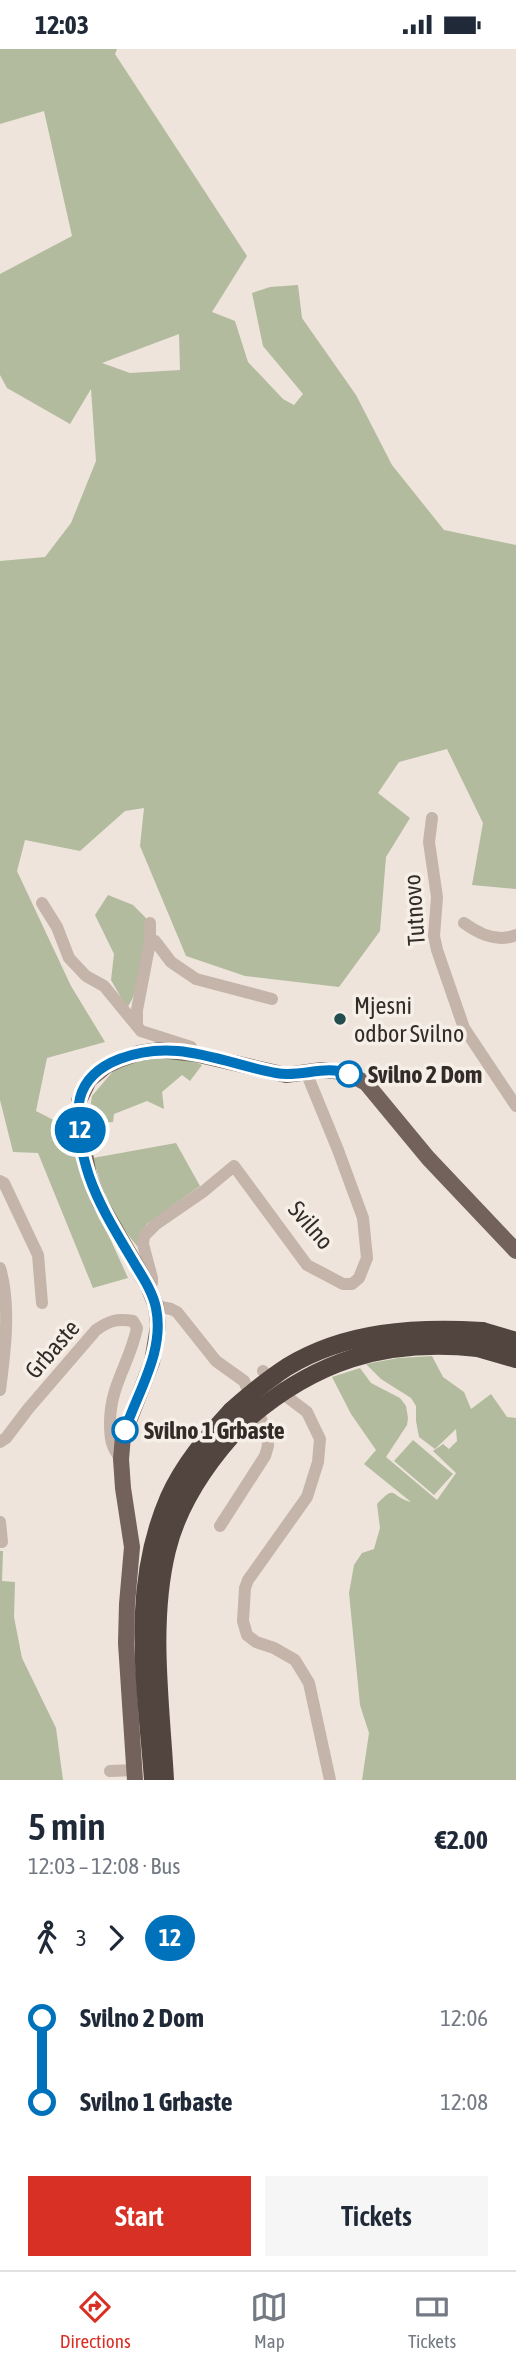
<!DOCTYPE html>
<html lang="en">
<head>
<meta charset="utf-8">
<style>
	body { margin:0; font-family:"Asap Condensed",sans-serif; background:#f6f6f7; color:#1f2937; height:100vh; display:flex; flex-direction:column; font-size:26px; white-space:nowrap }
	* { box-sizing:border-box; margin:0 }
	p { font-size:23px; color:#747a83 }
	.icon { flex:none; width:38px; height:38px; fill:none; stroke:currentColor; stroke-width:2; stroke-linecap:round; stroke-linejoin:round }
	.map { position:relative; height:1731px; overflow:hidden }
	.details { display:flex; flex-direction:column; background:#fff; flex:1 }
	.details>* { flex:none }
	.badge { padding:0 14px; border-radius:23px; font-size:24px; line-height:46px }
	.map>.badge { position:absolute; translate:-50% -50%; box-shadow:0 0 0 4px #fff }
	.legs { display:flex; align-items:center; gap:10px; height:77px; padding:0 28px; font-size:23px }
	.legs p { margin-inline-start:auto }
	.head { display:flex; align-items:center; justify-content:space-between; height:119px; padding:0 28px }
	h1 { font-size:38px; font-weight:600; line-height:52px }
	.primary-button { display:flex; gap:14px; margin-top:auto; padding:14px 28px }
	.primary-button a { flex:1; height:80px; border-radius:0px; background:#d93025; color:#fff; font-size:28px; font-weight:600; line-height:80px; text-align:center }
	.primary-button a+a { background:#f6f6f7; color:#1f2937 }
	ul { padding:0 28px; list-style:none }
	li { display:flex; align-items:center; gap:24px; height:84px; font-size:26px }
	li i { display:grid; place-items:center; width:10px; height:100%; margin:0 9px; background:currentColor }
	li i::after { content:''; width:18px; height:18px; margin:-9px; border:5px solid; border-radius:50%; background:#fff }
	li p { margin-inline-start:auto }
	li:first-child i { background:linear-gradient(#0000 50%,currentColor 0) }
	li:last-child i { background:linear-gradient(currentColor 50%,#0000 0) }
	.status { display:flex; justify-content:space-between; align-items:center; height:49px; padding:0 35px; background:#fff; direction:ltr }
	.status svg { height:19px; fill:currentColor }
	.dock { display:flex; justify-content:space-around; align-items:center; height:98px; border-top:2px solid #e0e1e3; background:#fff; font-size:19px; color:#747a83 }
	.dock a { display:grid; justify-items:center; gap:4px }
	.dock .current { color:#d93025 }
	.map>svg:first-child { display:block }
	.green { fill:#b2bb9d; fill-rule:evenodd }
	.lines { fill:none; stroke-linecap:round; stroke-linejoin:round }
	.minor { stroke:#c4b4a9; stroke-width:12 }
	.major { stroke:#72625b; stroke-width:16 }
	.highway { stroke:#524540; stroke-width:18 }
	.highway-bridge { stroke:#524540; stroke-width:18 }
	.line-1-casing { stroke:#fff; stroke-width:16 }
	.line-1 { stroke:#0072bc; stroke-width:10 }
	.poi-dot { fill:#234d4e; stroke:#f6efe7; stroke-width:2.5 }
	.stop-1-dot { fill:#fff; stroke:#0072bc; stroke-width:3.5 }
	.labels { text-anchor:middle; dominant-baseline:central; stroke-width:7; stroke-linejoin:round; paint-order:stroke }
	.street-label { font-size:24px; fill:#322b28; stroke:#f6efe7 }
	.poi-label { font-size:24px; fill:#322b28; stroke:#f6efe7; text-anchor:start }
	.stop-label { font-size:24px; font-weight:bold; fill:#322b28; stroke:#f6efe7; text-anchor:start }
</style>
</head>
<body>
<div class="status"><b>12:03</b><svg viewBox="0 0 49 12"><path d="M0 12V9h3v3zM5 12V6h3v6zM10 12V3h3v9zM15 12V0h3v12zM26 1h20v11H26zM47 4h2v5h-2z"/></svg></div>
<div class="map">
<svg width="516" height="1731" viewBox="0 0 516 1731">
	<rect width="100%" height="100%" fill="#eee4db"/>
	<g class="green">
		<path d="M 0,0 L 117,0 L 115,5 L 247,207 L 212,263 L 235,272 L 248,313 L 283,350 L 294,356 L 303,345 L 263,297 L 252,244 L 270,238 L 298,236 L 302,269 L 356,346 L 392,416 L 444,481 L 516,496 L 516,840 L 472,836 L 483,774 L 447,700 L 399,713 L 378,744 L 410,769 L 386,808 L 380,882 L 339,938 L 245,927 L 186,907 L 140,797 L 144,759 L 125,762 L 80,802 L 25,791 L 17,822 L 71,937 L 105,993 L 47,1009 L 36,1062 L 73,1081 L 82,1128 L 128,1229 L 93,1239 L 38,1104 L 13,1103 L 0,1051 L 0,512 L 45,508 L 71,474 L 96,412 L 91,340 L 70,375 L 7,339 L 0,326 L 0,225 L 72,187 L 44,62 L 0,75 ZM 179,285 L 180,321 L 130,324 L 102,314 Z"/>
		<path d="M 108,846 L 133,856 L 146,869 C 144,899 144,934 127,959 L 111,931 L 114,905 L 95,866 Z"/>
		<polygon points="149,1009 190,1011 202,1016 190,1032 182,1026 162,1043 164,1060 147,1052 114,1065 113,1073 88,1075 92,1047 114,1021"/>
		<path d="M 176,1094 L 200,1137 L 147,1175 L 139,1186 L 137,1197 C 116,1173 101,1140 93,1109 Z"/>
		<path d="M 432,1307 L 443,1328 L 464,1343 L 471,1360 L 491,1345 L 507,1368 L 516,1369 L 516,1731 L 362,1731 L 369,1684 L 360,1656 L 349,1544 L 354,1516 L 362,1504 L 374,1500 L 380,1479 L 377,1455 C 397,1434 390,1448 411,1453 L 364,1415 L 376,1401 L 351,1365 L 332,1328 L 360,1319 L 371,1334 L 400,1349 L 406,1357 L 408,1369 L 407,1376 L 386,1408 L 437,1451 L 456,1424 L 433,1402 L 443,1395 L 449,1400 L 457,1392 L 456,1380 L 435,1400 L 419,1388 L 416,1372 L 416,1357 L 411,1349 L 381,1330 L 366,1315 L 398,1309 Z"/>
		<polygon points="413,1391 453,1425 434,1446 394,1412"/>
		<polygon points="0,1502 3,1502 2,1532 15,1533 14,1568 22,1609 56,1679 63,1731 0,1731"/>
	</g>
	<g class="lines">
		<g class="minor">
			<polyline points="432,769 429,793 437,848 434,887 437,901 464,979 516,1057"/>
			<polyline points="42,854 57,878 69,909 86,927 104,937 141,982 191,998 195,1005"/>
			<path d="M 464,874 C 479,885 497,894 516,886"/>
			<polyline points="150,893 150,874"/>
			<polyline points="137,977 137,961 150,893 155,892 171,913 196,930 272,950"/>
			<polyline points="0,1132 4,1134 38,1206 42,1254"/>
			<path d="M 0,1219 C 11,1256 5,1303 0,1341"/>
			<polyline points="148,1237 152,1234 152,1229 143,1195 144,1187 156,1175 204,1142 234,1117 307,1216 343,1235 352,1235 359,1229 367,1209 363,1169 338,1101 306,1023"/>
			<polyline points="156,1257 171,1260 177,1263 216,1312 244,1332 267,1384 268,1397 265,1407 220,1477"/>
			<polyline points="263,1322 286,1347 307,1363 320,1390 318,1413 307,1448 248,1531 245,1539 243,1572 247,1586 256,1593 274,1599 295,1611 309,1634 330,1731"/>
			<path d="M 0,1393 L 6,1389 L 28,1360 L 96,1281 C 109,1272 117,1269 133,1272 L 137,1279 C 130,1314 110,1336 110,1374 C 110,1389 111,1398 121,1410"/>
			<polyline points="0,1473 2,1493"/>
			<polyline points="110,1722 135,1721"/>
		</g>
		<polyline class="major" points="135,1731 126,1594 127,1555 132,1498 123,1439 121,1410 123,1387 152,1313 158,1277 156,1257 148,1237 100,1154 89,1127 79,1073 79,1052 89,1031 106,1017 119,1011 139,1004 160,1001 195,1005 286,1026 322,1021 345,1023 366,1034 428,1109 516,1202"/>
		<g class="highway">
			<polyline points="482,1282 516,1292"/>
			<polyline points="478,1299 516,1310"/>
			<path d="M 153,1731 C 146,1634 129,1540 169,1448 C 184,1415 207,1388 231,1362"/>
			<path d="M 165,1731 C 161,1656 149,1575 167,1501 C 179,1452 209,1410 243,1374"/>
		</g>
		<g class="highway-bridge">
			<path d="M 231,1362 C 249,1346 267,1331 287,1318 C 346,1282 415,1278 482,1282"/>
			<path d="M 243,1374 C 313,1312 385,1289 478,1299"/>
		</g>
	</g>
	<g class="lines">
		<defs>
			<path id="line-1" d="M 125,1381 C 138,1342 165,1302 156,1259 C 153,1244 144,1230 136,1217 C 119,1188 100,1159 89,1127 C 82,1105 74,1072 80,1049 C 90,1010 144,999 178,1002 C 211,1005 243,1018 276,1024 C 301,1029 325,1015 349,1025"/>
		</defs>
		<use href="#line-1" class="line-1-casing"/>
		<use href="#line-1" class="line-1"/>
	</g>
	<circle class="poi-dot" cx="340" cy="970" r="7"/>
	<g class="stop-1-dot">
		<circle cx="349" cy="1025" r="12"/>
		<circle cx="125" cy="1381" r="12"/>
	</g>
	<g class="labels">
		<g class="street-label">
			<text transform="translate(414 861) rotate(-94)">Tutnovo</text>
			<text transform="translate(311 1176) rotate(49)">Svilno</text>
			<text transform="translate(52 1300) rotate(-49)">Grbaste</text>
		</g>
		<g class="poi-label">
			<text x="354" y="956">Mjesni<tspan x="354" dy="28">odbor Svilno</tspan></text>
		</g>
		<g class="stop-label">
			<text x="368" y="1025">Svilno 2 Dom</text>
			<text x="144" y="1381">Svilno 1 Grbaste</text>
		</g>
	</g>
</svg>
<b class="badge" style="left:80px;top:1081px;background:#0072bc;color:#fff">12</b>
</div>
<section class="details">
<div class="head"><div><h1>5 min</h1><p>12:03 – 12:08 · Bus</p></div><b>€2.00</b></div>
<div class="legs"><svg class="icon" aria-label="walk" viewBox="0 0 24 24"><circle cx="13" cy="4" r="2"/><path d="M13 8l-2 6 4 7M11 14l-3 7M7 12l3-4h3l4 4"/></svg>3<svg class="icon" aria-label="forward" viewBox="0 0 24 24"><path d="M9 5l7 7-7 7"/></svg><b class="badge" style="background:#0072bc;color:#fff">12</b></div>
<ul>
<li><i style="color:#0072bc"></i><b>Svilno 2 Dom</b><p>12:06</p></li>
<li><i style="color:#0072bc"></i><b>Svilno 1 Grbaste</b><p>12:08</p></li>
</ul>
<div class="primary-button"><a>Start</a><a>Tickets</a></div>
</section>
<nav class="dock">
<a class="current"><svg class="icon" aria-label="directions" viewBox="0 0 24 24"><path d="M12 3l9 9-9 9-9-9zM9 14v-3h6M13 9l2 2-2 2"/></svg>Directions</a>
<a><svg class="icon" aria-label="map" viewBox="0 0 24 24"><path d="M3 6l6-2 6 2 6-2v14l-6 2-6-2-6 2zM9 4v14M15 6v14"/></svg>Map</a>
<a><svg class="icon" aria-label="tickets" viewBox="0 0 24 24"><path d="M3 7h18v10H3zM15 7v10"/></svg>Tickets</a>
</nav>
</body>
</html>
